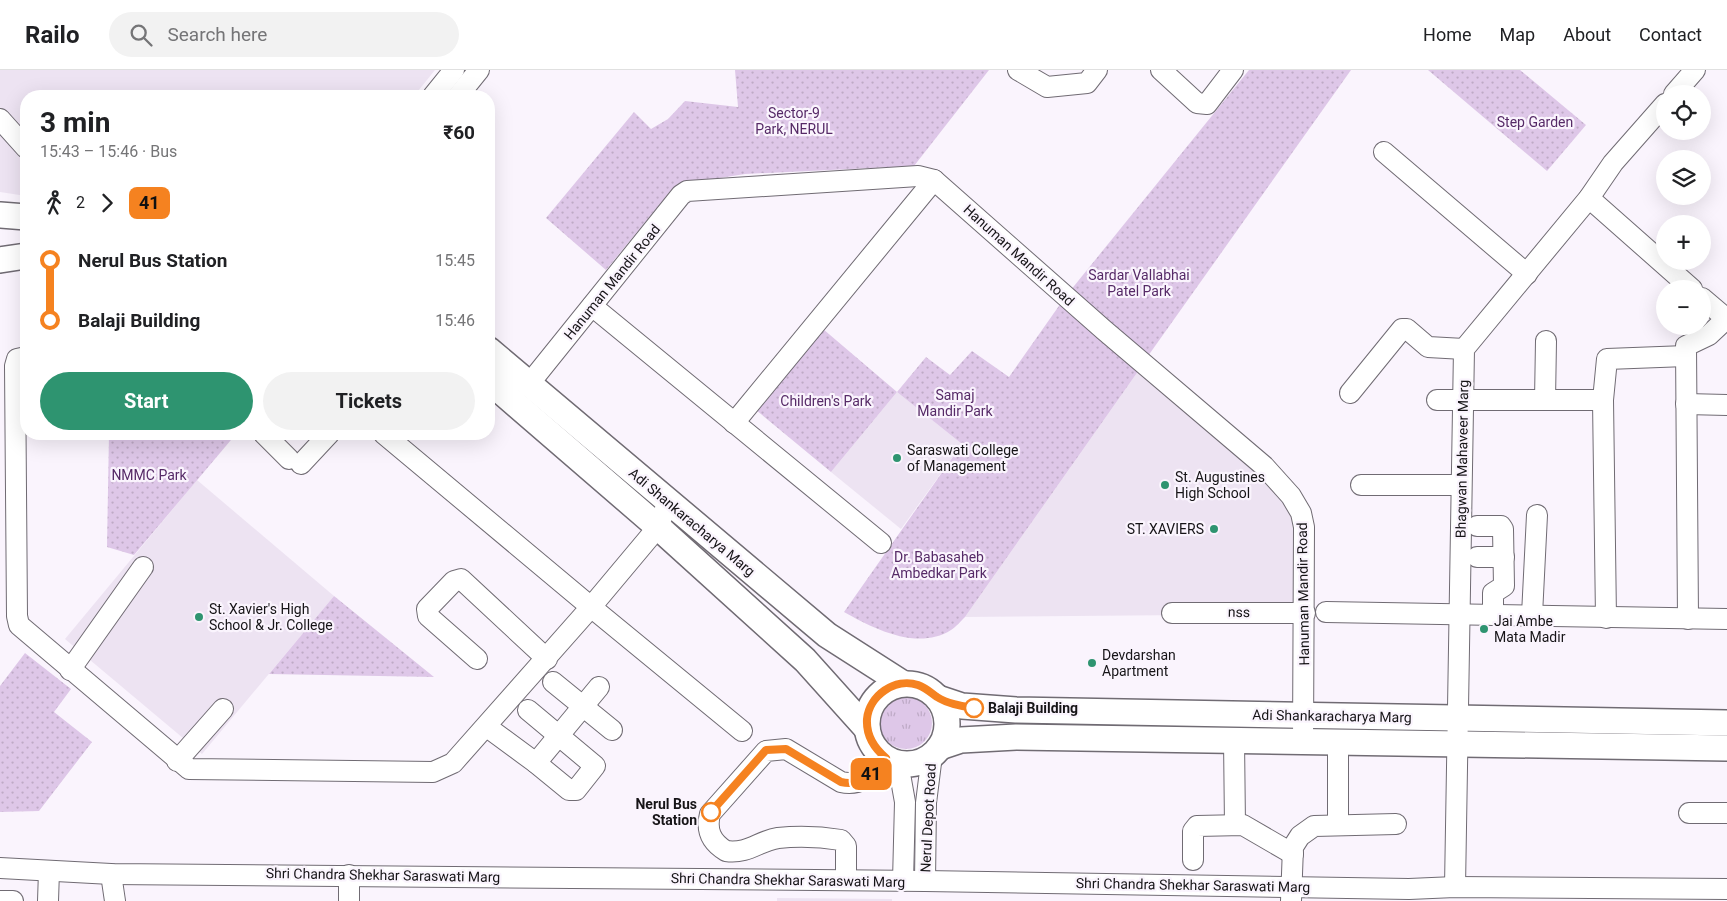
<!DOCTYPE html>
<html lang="en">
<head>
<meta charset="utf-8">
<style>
	body { margin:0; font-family:Roboto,sans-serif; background:#f2f2f2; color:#202124; height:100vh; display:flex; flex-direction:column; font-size:19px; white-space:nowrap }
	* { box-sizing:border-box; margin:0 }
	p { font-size:16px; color:#757577 }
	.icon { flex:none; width:28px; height:28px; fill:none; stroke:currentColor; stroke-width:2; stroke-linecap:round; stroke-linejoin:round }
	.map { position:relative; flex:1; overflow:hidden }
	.details { position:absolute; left:20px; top:20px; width:475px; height:350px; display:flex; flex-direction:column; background:#fff; border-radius:20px; box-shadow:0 5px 20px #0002 }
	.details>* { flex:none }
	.badge { padding:0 10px; border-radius:8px; font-size:18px; line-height:32px }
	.controls { position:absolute; left:1656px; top:15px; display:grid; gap:10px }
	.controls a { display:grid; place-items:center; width:55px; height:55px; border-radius:50%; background:#fff; box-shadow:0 5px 20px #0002; font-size:25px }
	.map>.badge { position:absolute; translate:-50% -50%; box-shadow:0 0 0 2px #fff }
	.legs { display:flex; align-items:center; gap:8px; height:55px; padding:0 20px; font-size:16px }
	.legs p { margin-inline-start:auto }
	.summary { display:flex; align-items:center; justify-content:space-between; height:85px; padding:0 20px }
	h1 { font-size:28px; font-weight:700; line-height:38px }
	.action { display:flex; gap:10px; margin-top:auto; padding:10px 20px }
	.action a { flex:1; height:58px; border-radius:30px; background:#2e9470; color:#fff; font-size:20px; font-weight:700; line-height:58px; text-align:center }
	.action a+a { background:#f2f2f2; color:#202124 }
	ul { padding:0 20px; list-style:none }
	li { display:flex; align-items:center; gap:18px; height:60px; font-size:19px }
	li i { display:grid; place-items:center; width:8px; height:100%; margin:0 6px; background:currentColor }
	li i::after { content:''; width:12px; height:12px; margin:-6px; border:4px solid; border-radius:50%; background:#fff }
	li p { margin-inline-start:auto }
	li:first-child i { background:linear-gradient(#0000 50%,currentColor 0) }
	li:last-child i { background:linear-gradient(currentColor 50%,#0000 0) }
	header { display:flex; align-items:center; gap:30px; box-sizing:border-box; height:70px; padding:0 25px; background:#fff; border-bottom:1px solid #e0e0e0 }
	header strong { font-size:24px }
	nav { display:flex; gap:28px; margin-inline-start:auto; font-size:18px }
	.search { width:350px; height:45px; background:#f2f2f2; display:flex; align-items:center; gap:12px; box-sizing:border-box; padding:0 18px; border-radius:28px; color:#757577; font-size:19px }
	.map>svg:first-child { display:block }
	.built { fill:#ede3f2 }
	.grass { fill:url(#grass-tufts) }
	.park { fill:url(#park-dots) }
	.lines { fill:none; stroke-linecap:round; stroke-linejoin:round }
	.minor-casing { stroke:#706b73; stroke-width:22 }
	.major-casing { stroke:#706b73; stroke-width:28 }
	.minor { stroke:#fff; stroke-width:20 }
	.major { stroke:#fff; stroke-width:25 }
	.line-1-casing { stroke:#fff; stroke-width:11 }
	.line-1 { stroke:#f58220; stroke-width:8 }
	.poi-dot { fill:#2e9470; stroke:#faf4fd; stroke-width:2 }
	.stop-1-dot { fill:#fff; stroke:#f58220; stroke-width:2.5 }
	.labels { text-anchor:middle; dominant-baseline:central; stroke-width:4.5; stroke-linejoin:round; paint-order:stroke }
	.park-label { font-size:14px; fill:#562a67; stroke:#faf4fd }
	.street-label { font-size:14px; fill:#161417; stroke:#faf4fd }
	.poi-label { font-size:14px; fill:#161417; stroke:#faf4fd; text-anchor:start }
	.stop-label { font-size:14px; font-weight:bold; fill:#161417; stroke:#faf4fd; text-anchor:start }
</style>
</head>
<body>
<header>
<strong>Railo</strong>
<div class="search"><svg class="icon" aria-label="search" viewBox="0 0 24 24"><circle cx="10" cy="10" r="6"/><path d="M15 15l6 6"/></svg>Search here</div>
<nav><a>Home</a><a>Map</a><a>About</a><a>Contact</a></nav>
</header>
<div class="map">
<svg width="1727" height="831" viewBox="0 0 1727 831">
	<defs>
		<pattern id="grass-tufts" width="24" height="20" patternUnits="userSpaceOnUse" patternTransform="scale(1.25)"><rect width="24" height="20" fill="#dec7e8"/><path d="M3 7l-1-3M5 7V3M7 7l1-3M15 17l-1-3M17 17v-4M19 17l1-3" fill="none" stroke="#beaac6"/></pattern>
		<pattern id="park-dots" width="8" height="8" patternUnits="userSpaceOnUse" patternTransform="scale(1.25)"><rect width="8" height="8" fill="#dec7e8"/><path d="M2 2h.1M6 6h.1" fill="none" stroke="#beaac6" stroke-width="1.8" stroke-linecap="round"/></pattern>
	</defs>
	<rect width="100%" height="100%" fill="#faf4fd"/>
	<g class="built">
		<polygon points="0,0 435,0 414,26 26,26 26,126 0,122"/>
		<polygon points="1139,300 1259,401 1294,445 1297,544 965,547"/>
		<polygon points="897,322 962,374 901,459 831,402"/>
		<polygon points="197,410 334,526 202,684 65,569"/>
		<polygon points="777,828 892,829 892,831 777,831"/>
	</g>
	<circle class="grass" cx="906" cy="653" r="26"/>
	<g class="park">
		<polygon points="735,0 989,0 914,96 745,104 682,114 672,119 606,200 546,148 634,42 651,59 668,49 685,31 738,37"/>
		<polygon points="1249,0 1351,0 1148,286 1070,221"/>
		<polygon points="1428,0 1520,0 1586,55 1547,101"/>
		<path d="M 1061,233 L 1139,300 L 965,547 C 961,551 956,557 951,560 C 918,581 874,559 844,542 L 962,374 L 897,322 L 831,402 L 756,340 L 823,259 L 897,322 L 926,287 L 950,305 L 972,281 L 1009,307 Z"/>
		<polygon points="109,364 236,364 134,485 107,477"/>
		<polygon points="334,526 434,607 269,604"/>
		<polygon points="25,583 71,619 54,642 92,672 39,741 0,742 0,616"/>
	</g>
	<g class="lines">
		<defs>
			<g id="minor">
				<polyline points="1018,0 1047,17 1087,13 1097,0"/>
				<polyline points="1161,0 1197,33 1207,34 1233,0"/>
				<polyline points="1674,24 1695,0"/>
				<polyline points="433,26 454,0"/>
				<polyline points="458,26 479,0"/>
				<polyline points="0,49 26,78"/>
				<polyline points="1384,82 1527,204"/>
				<polyline points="1589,128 1692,219"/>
				<polyline points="1702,228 1727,249"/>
				<polyline points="592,236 881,473"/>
				<polyline points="26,287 17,289 15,296 17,546 19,555 189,699 433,702 453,693 591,537 384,364"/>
				<polyline points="529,314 681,125 687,121 918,106 934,110 1104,260 1264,396 1291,426 1301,443 1304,457 1303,671"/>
				<polyline points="1350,323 1402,259 1407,259 1428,277 1464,279"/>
				<polyline points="1437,330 1603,330"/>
				<polyline points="1545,330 1546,271"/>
				<polyline points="1686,334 1727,335"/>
				<polyline points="734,353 934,110"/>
				<polyline points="264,364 289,389"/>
				<polyline points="301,394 329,364"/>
				<polyline points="1361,415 1461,415"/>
				<polyline points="668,432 658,457 591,537 742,661"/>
				<polyline points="1477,456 1501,456 1503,459 1504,516 1493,523 1493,545"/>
				<polyline points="1477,487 1504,487"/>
				<polyline points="1326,542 1727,549"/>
				<polyline points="1172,543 1305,543"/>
				<polyline points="1532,545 1537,445"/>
				<polyline points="1606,548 1603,330 1607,289 1686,286"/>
				<polyline points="1688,549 1686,276 1709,265 1726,249"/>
				<polyline points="477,589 428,546 427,539 454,511 461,509 547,589"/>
				<polyline points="70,600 143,497"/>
				<polyline points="553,612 612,660"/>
				<polyline points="528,640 595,696 576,720 569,720 536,693"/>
				<polyline points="487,657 536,693 599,617"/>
				<polyline points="1234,670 1235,755"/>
				<polyline points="177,691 223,639"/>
				<polyline points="898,693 905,732 903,811"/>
				<polyline points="1689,743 1727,743"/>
				<polyline points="1338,755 1338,672"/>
				<polyline points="1193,790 1193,761 1197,756 1243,755 1293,784"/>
				<polyline points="0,798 111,804 925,811 1409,819 1455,817 1727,819"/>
				<polyline points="111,804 115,831"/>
				<polyline points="349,805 349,831"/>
				<path d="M 846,810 L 846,776 L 841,770 C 822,767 798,766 778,768 C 758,771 749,784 726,781 C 711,772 706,760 710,744 L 766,681 L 786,679 L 841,712 C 862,717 873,703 887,689"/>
				<polyline points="925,811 926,733 932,685"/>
				<polyline points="1455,817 1464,279 1589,128 1613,93 1665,34"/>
				<polyline points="0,831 13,831"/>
				<polyline points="48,831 49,801"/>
				<polyline points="1291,831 1293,777 1300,766 1314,756 1396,754"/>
			</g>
			<g id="major">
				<polyline points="0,145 26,147"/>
				<polyline points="0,190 26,186"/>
				<polyline points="489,280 827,565 902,613"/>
				<polyline points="489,311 658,457 805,590 867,659"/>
				<circle cx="907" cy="654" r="40"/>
				<polyline points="938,628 962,636 1016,640 1727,653"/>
				<polyline points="940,677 961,670 1016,667 1727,678"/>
			</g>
		</defs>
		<use href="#minor" class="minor-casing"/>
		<use href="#major" class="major-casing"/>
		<use href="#minor" class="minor"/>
		<use href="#major" class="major"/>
	</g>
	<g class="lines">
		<defs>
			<path id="line-1" d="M 711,742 L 766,680 L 786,679 L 841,712 C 862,717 873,703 886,688 C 874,678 866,666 867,649 C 869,626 895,607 918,615 C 926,618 930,622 937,627 C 948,634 962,636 974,638"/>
		</defs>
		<use href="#line-1" class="line-1-casing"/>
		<use href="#line-1" class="line-1"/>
	</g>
	<g class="poi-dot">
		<circle cx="897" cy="388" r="5"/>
		<circle cx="1165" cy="415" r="5"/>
		<circle cx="1214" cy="459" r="5"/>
		<circle cx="199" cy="547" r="5"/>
		<circle cx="1484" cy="559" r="5"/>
		<circle cx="1092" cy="593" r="5"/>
	</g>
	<g class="stop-1-dot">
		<circle cx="974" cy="638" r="9"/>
		<circle cx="711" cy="742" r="9"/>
	</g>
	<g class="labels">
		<g class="park-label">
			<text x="794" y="43">Sector-9<tspan x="794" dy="16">Park, NERUL</tspan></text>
			<text x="1535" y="52">Step Garden</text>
			<text x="1139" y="205">Sardar Vallabhai<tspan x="1139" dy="16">Patel Park</tspan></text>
			<text x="955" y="325">Samaj<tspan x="955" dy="16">Mandir Park</tspan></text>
			<text x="826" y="331">Children's Park</text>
			<text x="149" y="405">NMMC Park</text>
			<text x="939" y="487">Dr. Babasaheb<tspan x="939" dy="16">Ambedkar Park</tspan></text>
		</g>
		<g class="street-label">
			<text transform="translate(1019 185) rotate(42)">Hanuman Mandir Road</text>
			<text transform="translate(612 212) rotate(-51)">Hanuman Mandir Road</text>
			<text transform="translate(1462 389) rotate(-89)">Bhagwan Mahaveer Marg</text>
			<text transform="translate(692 452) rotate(40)">Adi Shankaracharya Marg</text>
			<text transform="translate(1303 524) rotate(-91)">Hanuman Mandir Road</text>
			<text transform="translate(1239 542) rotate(1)">nss</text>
			<text transform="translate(1332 646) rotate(1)">Adi Shankaracharya Marg</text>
			<text transform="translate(928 748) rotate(-87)">Nerul Depot Road</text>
			<text transform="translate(383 805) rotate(1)">Shri Chandra Shekhar Saraswati Marg</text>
			<text transform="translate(788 810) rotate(1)">Shri Chandra Shekhar Saraswati Marg</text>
			<text transform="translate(1193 815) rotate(1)">Shri Chandra Shekhar Saraswati Marg</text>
		</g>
		<g class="poi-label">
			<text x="907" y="380">Saraswati College<tspan x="907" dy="16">of Management</tspan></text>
			<text x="1175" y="407">St. Augustines<tspan x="1175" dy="16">High School</tspan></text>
			<text x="1204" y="459" text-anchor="end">ST. XAVIERS</text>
			<text x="209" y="539">St. Xavier's High<tspan x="209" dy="16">School &amp; Jr. College</tspan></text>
			<text x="1494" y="551">Jai Ambe<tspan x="1494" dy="16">Mata Madir</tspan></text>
			<text x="1102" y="585">Devdarshan<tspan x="1102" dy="16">Apartment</tspan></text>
		</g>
		<g class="stop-label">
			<text x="988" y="638">Balaji Building</text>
			<text x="697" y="734" text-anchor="end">Nerul Bus<tspan x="697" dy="16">Station</tspan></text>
		</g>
	</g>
</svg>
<div class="controls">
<a><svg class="icon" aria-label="locate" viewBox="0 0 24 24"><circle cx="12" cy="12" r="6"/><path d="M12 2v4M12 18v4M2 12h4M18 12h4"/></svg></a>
<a><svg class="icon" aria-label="layers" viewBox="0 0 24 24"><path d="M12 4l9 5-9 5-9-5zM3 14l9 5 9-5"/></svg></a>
<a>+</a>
<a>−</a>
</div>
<b class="badge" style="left:871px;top:704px;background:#f58220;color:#111">41</b>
<section class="details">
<div class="summary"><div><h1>3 min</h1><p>15:43 – 15:46 · Bus</p></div><b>₹60</b></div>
<div class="legs"><svg class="icon" aria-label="walk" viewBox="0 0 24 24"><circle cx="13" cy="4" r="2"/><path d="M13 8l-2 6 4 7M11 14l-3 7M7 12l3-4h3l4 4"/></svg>2<svg class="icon" aria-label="forward" viewBox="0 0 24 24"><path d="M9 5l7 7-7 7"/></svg><b class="badge" style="background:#f58220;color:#111">41</b></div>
<ul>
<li><i style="color:#f58220"></i><b>Nerul Bus Station</b><p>15:45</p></li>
<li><i style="color:#f58220"></i><b>Balaji Building</b><p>15:46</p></li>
</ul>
<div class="action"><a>Start</a><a>Tickets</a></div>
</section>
</div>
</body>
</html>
